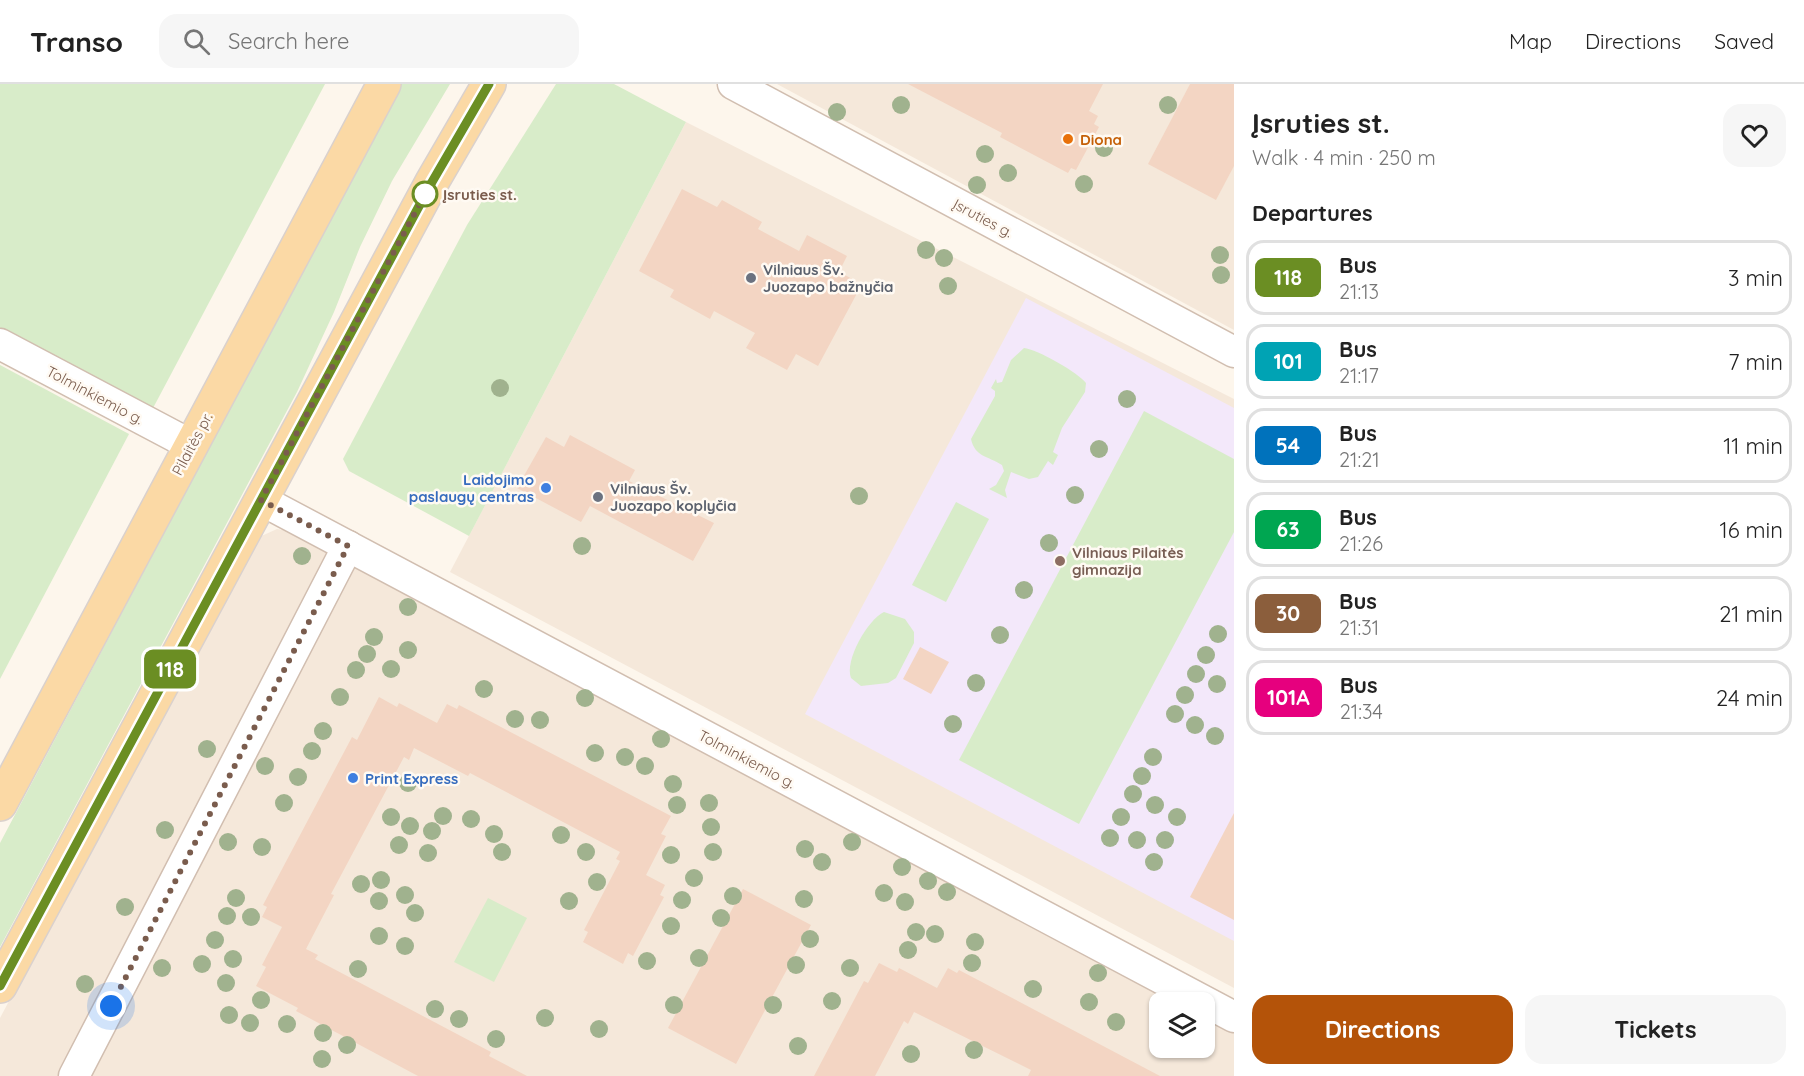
<!DOCTYPE html>
<html lang="en">
<head>
<meta charset="utf-8">
<style>
	body { margin:0; font-family:Quicksand,sans-serif; background:#f6f6f6; color:#222; height:100vh; display:flex; flex-direction:column; font-size:22px; white-space:nowrap }
	* { box-sizing:border-box; margin:0 }
	p { font-size:20px; color:#767676 }
	.icon { flex:none; width:33px; height:33px; fill:none; stroke:currentColor; stroke-width:2; stroke-linecap:round; stroke-linejoin:round }
	.map { position:relative; flex:1; overflow:hidden }
	.side { display:flex; flex-direction:column; background:#fff; width:570px }
	.side>* { flex:none }
	.badge { padding:0 12px; border-radius:9px; font-size:21px; line-height:39px }
	.tools { position:absolute; left:1149px; top:908px; display:grid; gap:12px }
	.tools a { display:grid; place-items:center; width:66px; height:66px; border-radius:12px; background:#fff; box-shadow:0 2px 4px #0004; font-size:30px }
	.you { position:absolute; width:30px; height:30px; margin:-15px; border:4px solid #fff; border-radius:50%; background:#1a73e8; box-shadow:0 0 0 9px #1a73e833 }
	.map>.badge { position:absolute; translate:-50% -50%; box-shadow:0 0 0 3px #fff }
	h2 { padding:0 18px; font-size:22px; line-height:54px }
	.round { display:grid; place-items:center; flex:none; width:63px; height:63px; border-radius:18px; background:#f6f6f6 }
	.head { display:flex; align-items:center; justify-content:space-between; height:102px; padding:0 18px }
	h1 { font-size:28px; font-weight:700; line-height:45px }
	.primary-button { display:flex; gap:12px; margin-top:auto; padding:12px 18px }
	.primary-button a { flex:1; height:69px; border-radius:18px; background:#b45309; color:#fff; font-size:24px; font-weight:700; line-height:69px; text-align:center }
	.primary-button a+a { background:#f6f6f6; color:#222 }
	ul { padding:0; list-style:none }
	li { display:flex; align-items:center; gap:18px; height:75px; margin:0 12px 9px; padding:0 6px; border:3px solid #e0e0e0; border-radius:18px }
	li div { flex:1 }
	li b { display:block; font-size:22px }
	li em { font-style:normal }
	li .badge { min-width:66px; font-weight:700; text-align:center }
	header { display:flex; align-items:center; gap:36px; box-sizing:border-box; height:84px; padding:0 30px; background:#fff; border-bottom:2px solid #e0e0e0 }
	header strong { font-size:28px }
	nav { display:flex; gap:33px; margin-inline-start:auto; font-size:21px }
	.search { width:420px; height:54px; background:#f6f6f6; display:flex; align-items:center; gap:15px; box-sizing:border-box; padding:0 21px; border-radius:18px; color:#767676; font-size:22px }
	main { display:flex; flex:1; min-height:0 }
	.map>svg:first-child { display:block }
	.residential { fill:#f5e8da }
	.education { fill:#f3e8fa }
	.green { fill:#d8ecc9 }
	.building { fill:#f3d5c3 }
	.lines { fill:none; stroke-linecap:round; stroke-linejoin:round }
	.street-casing { stroke:#d1beb0; stroke-width:33 }
	.primary-casing { stroke:#dad1cd; stroke-width:36 }
	.street { stroke:#fff; stroke-width:30 }
	.primary { stroke:#fbd9a5; stroke-width:33 }
	.tree { fill:#a0b28e }
	.line-casing { stroke:#fff; stroke-width:14 }
	.line { stroke:#6b8e23; stroke-width:9 }
	.walk { stroke:#7a5c4d; stroke-width:6; stroke-dasharray:0 10.8 }
	.food-dot { fill:#e8710a; stroke:#fffaf3; stroke-width:2 }
	.stop-dot { fill:#fff; stroke:#6b8e23; stroke-width:3 }
	.worship-dot { fill:#6b7280; stroke:#fffaf3; stroke-width:2 }
	.shop-dot { fill:#3f7fe0; stroke:#fffaf3; stroke-width:2 }
	.education-dot { fill:#8d6e63; stroke:#fffaf3; stroke-width:2 }
	.labels { text-anchor:middle; dominant-baseline:central; stroke-width:5; stroke-linejoin:round; paint-order:stroke }
	.food-label { font-size:15px; font-weight:bold; fill:#c56008; stroke:#fffaf3; text-anchor:start }
	.stop-label { font-size:15px; font-weight:bold; fill:#7a5c4d; stroke:#fffaf3; text-anchor:start }
	.street-label { font-size:15px; fill:#7a5c4d; stroke:#fffaf3 }
	.worship-label { font-size:15px; font-weight:bold; fill:#5b616d; stroke:#fffaf3; text-anchor:start }
	.shop-label { font-size:15px; font-weight:bold; fill:#366cbe; stroke:#fffaf3; text-anchor:end }
	.education-label { font-size:15px; font-weight:bold; fill:#785e54; stroke:#fffaf3; text-anchor:start }
</style>
</head>
<body>
<header>
<strong>Transo</strong>
<div class="search"><svg class="icon" aria-label="search" viewBox="0 0 24 24"><circle cx="10" cy="10" r="6"/><path d="M15 15l6 6"/></svg>Search here</div>
<nav><a>Map</a><a>Directions</a><a>Saved</a></nav>
</header>
<main>
<div class="map">
<svg width="1234" height="992" viewBox="0 0 1234 992">
	<rect width="100%" height="100%" fill="#fdf6ec"/>
	<g class="residential">
		<polygon points="777,0 1234,0 1234,246"/>
		<polygon points="686,38 1234,315 1234,904 450,488"/>
		<polygon points="277,445 288,447 1184,918 1160,918 1160,963 1204,963 1205,929 1234,944 1234,992 0,992 0,934 251,463 257,454"/>
	</g>
	<polygon class="education" points="1026,214 1234,324 1234,857 805,630"/>
	<g class="green">
		<polygon points="0,0 325,0 152,326 0,245"/>
		<polygon points="402,0 450,0 392,97 360,163 334,228 297,308 0,863 0,759"/>
		<polygon points="556,0 614,0 686,38 469,452 349,387 343,375 467,141"/>
		<path d="M 1024,264 C 1037,265 1079,289 1086,299 L 1085,308 L 1062,344 L 1053,368 L 1058,371 L 1053,381 L 1048,377 L 1038,393 L 1029,395 L 1011,388 L 1005,406 L 1007,414 L 989,405 L 996,401 L 1004,387 L 1002,381 C 988,372 975,373 971,355 L 995,312 L 995,307 L 991,304 L 996,295 L 997,299 L 1002,298 L 1011,276 Z"/>
		<polygon points="0,281 129,350 0,595"/>
		<polygon points="1144,327 1234,375 1234,448 1079,740 959,676"/>
		<polygon points="956,418 989,435 946,518 912,501"/>
		<path d="M 884,528 L 905,535 L 914,548 L 914,559 L 896,594 L 888,599 L 861,602 L 851,594 C 844,577 868,535 884,528 Z"/>
		<polygon points="488,814 527,834 494,898 454,878"/>
	</g>
	<g class="building">
		<polygon points="908,0 1103,0 1089,27 1098,32 1094,40 1099,43 1076,86 1071,84 1068,89 1000,53 1002,49"/>
		<polygon points="1190,0 1234,0 1234,82 1216,116 1148,80"/>
		<polygon points="682,105 717,123 722,116 762,138 758,145 799,167 807,151 847,172 839,188 862,200 818,282 796,270 787,286 746,264 755,249 714,227 710,235 670,213 674,206 639,187"/>
		<polygon points="570,351 635,386 629,397 714,439 693,477 590,422 581,438 517,404 546,353 564,363"/>
		<polygon points="920,563 949,578 931,610 903,595"/>
		<polygon points="379,613 397,623 399,619 437,639 447,620 457,625 459,621 671,732 661,750 666,752 646,791 665,801 660,811 664,813 633,872 628,869 623,880 583,858 588,848 584,846 620,777 616,775 620,768 470,689 468,692 414,664 409,676 404,673 331,810 334,811 306,865 318,871 315,875 491,968 489,972 527,992 418,992 296,927 298,924 256,902 266,883 262,881 282,843 262,833 267,823 263,821 352,653 357,656"/>
		<polygon points="1234,729 1234,836 1190,813"/>
		<polygon points="743,805 811,841 736,980 668,944"/>
		<polygon points="879,879 897,888 899,884 937,904 948,884 957,889 959,886 1160,992 1028,992 1031,986 914,928 908,940 904,937 875,992 814,992 864,897 868,899"/>
	</g>
	<g class="lines">
		<defs>
			<g id="street">
				<polyline points="733,0 1234,268"/>
				<polyline points="0,260 191,361"/>
				<polyline points="261,416 1234,933"/>
				<polyline points="74,992 348,462"/>
			</g>
			<g id="primary">
				<polyline points="0,720 384,0"/>
				<polyline points="0,902 432,98 489,0"/>
			</g>
		</defs>
		<use href="#street" class="street-casing"/>
		<use href="#primary" class="primary-casing"/>
		<use href="#street" class="street"/>
		<use href="#primary" class="primary"/>
	</g>
	<g class="tree">
		<circle cx="901" cy="21" r="9"/>
		<circle cx="1168" cy="21" r="9"/>
		<circle cx="837" cy="28" r="9"/>
		<circle cx="1104" cy="64" r="9"/>
		<circle cx="985" cy="70" r="9"/>
		<circle cx="1008" cy="89" r="9"/>
		<circle cx="1084" cy="100" r="9"/>
		<circle cx="977" cy="101" r="9"/>
		<circle cx="926" cy="166" r="9"/>
		<circle cx="1220" cy="171" r="9"/>
		<circle cx="944" cy="174" r="9"/>
		<circle cx="1221" cy="191" r="9"/>
		<circle cx="948" cy="202" r="9"/>
		<circle cx="500" cy="304" r="9"/>
		<circle cx="1127" cy="315" r="9"/>
		<circle cx="1099" cy="365" r="9"/>
		<circle cx="1075" cy="411" r="9"/>
		<circle cx="859" cy="412" r="9"/>
		<circle cx="1049" cy="459" r="9"/>
		<circle cx="582" cy="462" r="9"/>
		<circle cx="302" cy="472" r="9"/>
		<circle cx="1024" cy="506" r="9"/>
		<circle cx="408" cy="523" r="9"/>
		<circle cx="1218" cy="550" r="9"/>
		<circle cx="1000" cy="551" r="9"/>
		<circle cx="374" cy="553" r="9"/>
		<circle cx="408" cy="566" r="9"/>
		<circle cx="367" cy="570" r="9"/>
		<circle cx="1206" cy="571" r="9"/>
		<circle cx="391" cy="585" r="9"/>
		<circle cx="356" cy="586" r="9"/>
		<circle cx="1196" cy="590" r="9"/>
		<circle cx="976" cy="599" r="9"/>
		<circle cx="1217" cy="600" r="9"/>
		<circle cx="484" cy="605" r="9"/>
		<circle cx="1185" cy="611" r="9"/>
		<circle cx="340" cy="613" r="9"/>
		<circle cx="585" cy="614" r="9"/>
		<circle cx="1175" cy="630" r="9"/>
		<circle cx="515" cy="635" r="9"/>
		<circle cx="540" cy="636" r="9"/>
		<circle cx="953" cy="640" r="9"/>
		<circle cx="1195" cy="641" r="9"/>
		<circle cx="323" cy="647" r="9"/>
		<circle cx="1215" cy="652" r="9"/>
		<circle cx="661" cy="655" r="9"/>
		<circle cx="207" cy="665" r="9"/>
		<circle cx="312" cy="667" r="9"/>
		<circle cx="595" cy="669" r="9"/>
		<circle cx="625" cy="673" r="9"/>
		<circle cx="1153" cy="673" r="9"/>
		<circle cx="265" cy="682" r="9"/>
		<circle cx="645" cy="682" r="9"/>
		<circle cx="1142" cy="692" r="9"/>
		<circle cx="298" cy="693" r="9"/>
		<circle cx="408" cy="699" r="9"/>
		<circle cx="673" cy="700" r="9"/>
		<circle cx="1133" cy="710" r="9"/>
		<circle cx="284" cy="719" r="9"/>
		<circle cx="709" cy="719" r="9"/>
		<circle cx="677" cy="721" r="9"/>
		<circle cx="1155" cy="721" r="9"/>
		<circle cx="443" cy="732" r="9"/>
		<circle cx="391" cy="733" r="9"/>
		<circle cx="1121" cy="733" r="9"/>
		<circle cx="1177" cy="733" r="9"/>
		<circle cx="471" cy="735" r="9"/>
		<circle cx="410" cy="742" r="9"/>
		<circle cx="711" cy="743" r="9"/>
		<circle cx="165" cy="746" r="9"/>
		<circle cx="432" cy="747" r="9"/>
		<circle cx="494" cy="750" r="9"/>
		<circle cx="561" cy="751" r="9"/>
		<circle cx="1110" cy="754" r="9"/>
		<circle cx="1137" cy="756" r="9"/>
		<circle cx="1165" cy="756" r="9"/>
		<circle cx="228" cy="758" r="9"/>
		<circle cx="852" cy="758" r="9"/>
		<circle cx="399" cy="761" r="9"/>
		<circle cx="262" cy="763" r="9"/>
		<circle cx="805" cy="765" r="9"/>
		<circle cx="502" cy="768" r="9"/>
		<circle cx="586" cy="768" r="9"/>
		<circle cx="713" cy="768" r="9"/>
		<circle cx="428" cy="769" r="9"/>
		<circle cx="671" cy="771" r="9"/>
		<circle cx="822" cy="778" r="9"/>
		<circle cx="1154" cy="778" r="9"/>
		<circle cx="902" cy="783" r="9"/>
		<circle cx="694" cy="794" r="9"/>
		<circle cx="381" cy="796" r="9"/>
		<circle cx="928" cy="797" r="9"/>
		<circle cx="597" cy="798" r="9"/>
		<circle cx="361" cy="800" r="9"/>
		<circle cx="947" cy="808" r="9"/>
		<circle cx="884" cy="809" r="9"/>
		<circle cx="405" cy="811" r="9"/>
		<circle cx="733" cy="812" r="9"/>
		<circle cx="236" cy="814" r="9"/>
		<circle cx="804" cy="815" r="9"/>
		<circle cx="682" cy="816" r="9"/>
		<circle cx="379" cy="817" r="9"/>
		<circle cx="569" cy="817" r="9"/>
		<circle cx="905" cy="818" r="9"/>
		<circle cx="125" cy="823" r="9"/>
		<circle cx="415" cy="829" r="9"/>
		<circle cx="227" cy="832" r="9"/>
		<circle cx="251" cy="833" r="9"/>
		<circle cx="721" cy="834" r="9"/>
		<circle cx="671" cy="842" r="9"/>
		<circle cx="916" cy="848" r="9"/>
		<circle cx="935" cy="850" r="9"/>
		<circle cx="379" cy="852" r="9"/>
		<circle cx="810" cy="855" r="9"/>
		<circle cx="215" cy="856" r="9"/>
		<circle cx="975" cy="858" r="9"/>
		<circle cx="405" cy="862" r="9"/>
		<circle cx="908" cy="866" r="9"/>
		<circle cx="699" cy="874" r="9"/>
		<circle cx="233" cy="875" r="9"/>
		<circle cx="647" cy="877" r="9"/>
		<circle cx="972" cy="879" r="9"/>
		<circle cx="202" cy="880" r="9"/>
		<circle cx="796" cy="881" r="9"/>
		<circle cx="162" cy="884" r="9"/>
		<circle cx="850" cy="884" r="9"/>
		<circle cx="358" cy="885" r="9"/>
		<circle cx="1098" cy="889" r="9"/>
		<circle cx="226" cy="899" r="9"/>
		<circle cx="85" cy="900" r="9"/>
		<circle cx="1033" cy="905" r="9"/>
		<circle cx="261" cy="916" r="9"/>
		<circle cx="832" cy="917" r="9"/>
		<circle cx="1089" cy="918" r="9"/>
		<circle cx="674" cy="921" r="9"/>
		<circle cx="773" cy="921" r="9"/>
		<circle cx="435" cy="925" r="9"/>
		<circle cx="229" cy="931" r="9"/>
		<circle cx="545" cy="934" r="9"/>
		<circle cx="459" cy="935" r="9"/>
		<circle cx="1116" cy="938" r="9"/>
		<circle cx="250" cy="939" r="9"/>
		<circle cx="287" cy="940" r="9"/>
		<circle cx="599" cy="945" r="9"/>
		<circle cx="323" cy="949" r="9"/>
		<circle cx="496" cy="955" r="9"/>
		<circle cx="347" cy="961" r="9"/>
		<circle cx="798" cy="962" r="9"/>
		<circle cx="974" cy="966" r="9"/>
		<circle cx="911" cy="970" r="9"/>
		<circle cx="322" cy="975" r="9"/>
	</g>
	<g class="lines">
		<defs>
			<polyline id="line" points="0,902 432,98 489,0"/>
		</defs>
		<use href="#line" class="line-casing"/>
		<use href="#line" class="line"/>
		<polyline class="walk" points="111,922 348,462 261,416 425,110"/>
	</g>
	<circle class="food-dot" cx="1068" cy="55" r="6"/>
	<circle class="stop-dot" cx="425" cy="110" r="12"/>
	<g class="worship-dot">
		<circle cx="751" cy="194" r="6"/>
		<circle cx="598" cy="413" r="6"/>
	</g>
	<g class="shop-dot">
		<circle cx="546" cy="404" r="6"/>
		<circle cx="353" cy="694" r="6"/>
	</g>
	<circle class="education-dot" cx="1060" cy="477" r="6"/>
	<g class="labels">
		<g class="food-label">
			<text x="1080" y="55">Diona</text>
		</g>
		<g class="stop-label">
			<text x="443" y="110">Įsruties st.</text>
		</g>
		<g class="street-label">
			<text transform="translate(983 134) rotate(28)">Įsruties g.</text>
			<text transform="translate(95 311) rotate(28)">Tolminkiemio g.</text>
			<text transform="translate(192 360) rotate(-62)">Pilaitės pr.</text>
			<text transform="translate(747 675) rotate(28)">Tolminkiemio g.</text>
		</g>
		<g class="worship-label">
			<text x="763" y="185">Vilniaus Šv.<tspan x="763" dy="17">Juozapo bažnyčia</tspan></text>
			<text x="610" y="404">Vilniaus Šv.<tspan x="610" dy="17">Juozapo koplyčia</tspan></text>
		</g>
		<g class="shop-label">
			<text x="534" y="395">Laidojimo<tspan x="534" dy="17">paslaugų centras</tspan></text>
			<text x="365" y="694" text-anchor="start">Print Express</text>
		</g>
		<g class="education-label">
			<text x="1072" y="468">Vilniaus Pilaitės<tspan x="1072" dy="17">gimnazija</tspan></text>
		</g>
	</g>
</svg>
<div class="tools">
<a><svg class="icon" aria-label="layers" viewBox="0 0 24 24"><path d="M12 4l9 5-9 5-9-5zM3 14l9 5 9-5"/></svg></a>
</div>
<div class="you" style="left:111px;top:922px"></div>
<b class="badge" style="left:170px;top:585px;background:#6b8e23;color:#fff">118</b>
</div>
<section class="side">
<div class="head"><div><h1>Įsruties st.</h1><p>Walk · 4 min · 250 m</p></div><a class="round"><svg class="icon" aria-label="heart" viewBox="0 0 24 24"><path d="M12 20l-8-8c-3-5 5-10 8-4 3-6 11-1 8 4z"/></svg></a></div>
<h2>Departures</h2>
<ul>
<li><span class="badge" style="background:#6b8e23;color:#fff">118</span><div><b>Bus</b><p>21:13</p></div><em>3 min</em></li>
<li><span class="badge" style="background:#00a3b4;color:#fff">101</span><div><b>Bus</b><p>21:17</p></div><em>7 min</em></li>
<li><span class="badge" style="background:#0072bc;color:#fff">54</span><div><b>Bus</b><p>21:21</p></div><em>11 min</em></li>
<li><span class="badge" style="background:#00a651;color:#fff">63</span><div><b>Bus</b><p>21:26</p></div><em>16 min</em></li>
<li><span class="badge" style="background:#8b5e3c;color:#fff">30</span><div><b>Bus</b><p>21:31</p></div><em>21 min</em></li>
<li><span class="badge" style="background:#e6007e;color:#fff">101A</span><div><b>Bus</b><p>21:34</p></div><em>24 min</em></li>
</ul>
<div class="primary-button"><a>Directions</a><a>Tickets</a></div>
</section>
</main>
</body>
</html>
